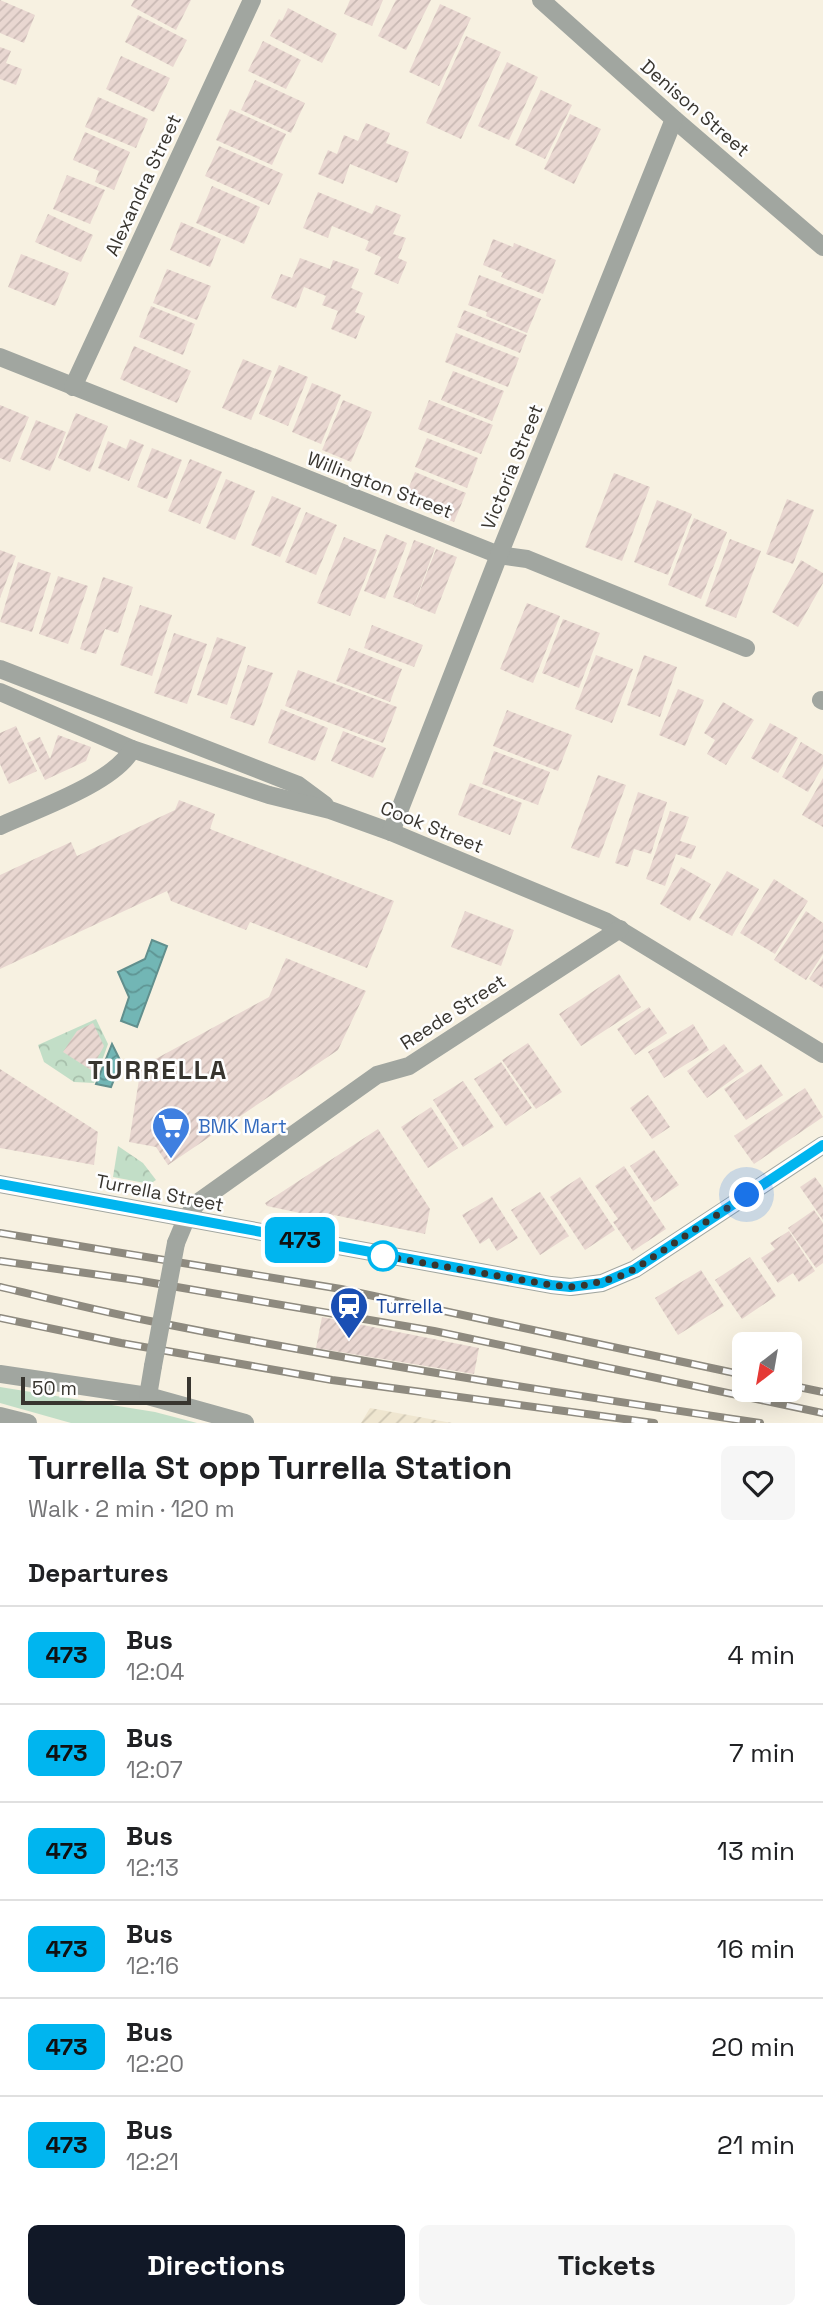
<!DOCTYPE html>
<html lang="en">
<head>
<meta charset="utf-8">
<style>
	body { margin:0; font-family:"Space Grotesk",sans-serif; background:#f6f6f6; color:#202124; height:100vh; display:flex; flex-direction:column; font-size:26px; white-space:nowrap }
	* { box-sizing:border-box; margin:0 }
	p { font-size:23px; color:#757577 }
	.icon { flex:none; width:38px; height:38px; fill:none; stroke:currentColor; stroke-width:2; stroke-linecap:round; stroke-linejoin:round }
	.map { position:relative; height:1423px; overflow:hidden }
	.sheet { display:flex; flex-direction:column; background:#fff; flex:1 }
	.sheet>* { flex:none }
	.badge { padding:0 14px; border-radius:10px; font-size:24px; line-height:46px }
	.needle { width:46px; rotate:211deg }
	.tools { position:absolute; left:732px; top:1332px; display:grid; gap:14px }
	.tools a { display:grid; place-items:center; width:70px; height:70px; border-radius:10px; background:#fff; box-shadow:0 7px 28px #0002; font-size:35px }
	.scale { position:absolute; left:21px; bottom:18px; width:170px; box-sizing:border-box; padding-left:7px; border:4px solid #38352f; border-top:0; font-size:19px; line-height:24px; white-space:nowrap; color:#38352f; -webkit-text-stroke:5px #fefefe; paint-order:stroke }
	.you { position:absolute; width:35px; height:35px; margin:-18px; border:5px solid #fff; border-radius:50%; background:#1a73e8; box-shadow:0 0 0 10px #1a73e833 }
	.map>.badge { position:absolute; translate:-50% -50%; box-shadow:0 0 0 4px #fff }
	h2 { padding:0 28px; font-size:26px; line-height:63px }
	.round { display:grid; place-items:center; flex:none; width:74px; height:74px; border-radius:10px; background:#f6f6f6 }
	.head { display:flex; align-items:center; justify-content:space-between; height:119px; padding:0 28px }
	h1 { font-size:33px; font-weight:700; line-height:52px }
	.button { display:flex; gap:14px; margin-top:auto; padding:14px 28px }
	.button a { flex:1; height:80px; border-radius:10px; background:#111827; color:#fff; font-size:28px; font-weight:700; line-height:80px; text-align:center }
	.button a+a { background:#f6f6f6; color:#202124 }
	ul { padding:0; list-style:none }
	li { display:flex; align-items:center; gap:21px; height:98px; padding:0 28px; border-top:2px solid #e0e0e0 }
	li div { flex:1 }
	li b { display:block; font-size:26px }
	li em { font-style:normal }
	li .badge { min-width:77px; font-weight:700; text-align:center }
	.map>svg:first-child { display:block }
	.industrial { fill:url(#industrial-furrows) }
	.green { fill:#c2dec7 }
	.park { fill:url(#park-crowns) }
	.water { fill:url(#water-waves); stroke:#618f8d; stroke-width:2 }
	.building { fill:url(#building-hatch) }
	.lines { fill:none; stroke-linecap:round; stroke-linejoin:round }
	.minor { stroke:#a1a6a0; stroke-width:18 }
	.rail-casing { stroke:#8e8a7f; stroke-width:8 }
	.rail { stroke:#fefefe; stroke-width:5; stroke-dasharray:16; stroke-linecap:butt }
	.minor-bridge { stroke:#a1a6a0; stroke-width:18 }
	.line-casing { stroke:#fff; stroke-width:16 }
	.line { stroke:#00b5ef; stroke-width:10 }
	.walk { stroke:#38352f; stroke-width:7; stroke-dasharray:0 12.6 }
	.stop-dot { fill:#fff; stroke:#00b5ef; stroke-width:3.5 }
	.labels { text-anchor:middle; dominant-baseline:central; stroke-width:5; stroke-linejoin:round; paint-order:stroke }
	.street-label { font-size:19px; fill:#38352f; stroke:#fefefe }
	.shop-label { font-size:19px; fill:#366cbe; stroke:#fefefe; text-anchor:start }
	.transit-label { font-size:19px; fill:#164399; stroke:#fefefe; text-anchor:start }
	.district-label { font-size:26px; font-weight:bold; letter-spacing:2px; fill:#38352f; stroke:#fefefe }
</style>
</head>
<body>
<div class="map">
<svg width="823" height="1423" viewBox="0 0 823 1423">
	<defs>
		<pattern id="industrial-furrows" width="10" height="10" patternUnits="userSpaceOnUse" patternTransform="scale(1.75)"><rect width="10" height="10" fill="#efe6d0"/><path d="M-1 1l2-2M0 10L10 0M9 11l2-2" fill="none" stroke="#cec6b3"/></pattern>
		<pattern id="park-crowns" width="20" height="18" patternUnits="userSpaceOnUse" patternTransform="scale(1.75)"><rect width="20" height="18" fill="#c2dec7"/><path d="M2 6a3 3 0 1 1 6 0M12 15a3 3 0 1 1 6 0" fill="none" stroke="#a7bfab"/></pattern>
		<pattern id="water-waves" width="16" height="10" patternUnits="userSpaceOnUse" patternTransform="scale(1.75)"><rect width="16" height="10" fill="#72b6b5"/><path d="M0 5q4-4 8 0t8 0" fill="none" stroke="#5f9594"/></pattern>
		<pattern id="building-hatch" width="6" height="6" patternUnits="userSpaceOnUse" patternTransform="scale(1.75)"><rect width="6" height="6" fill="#e9d7d1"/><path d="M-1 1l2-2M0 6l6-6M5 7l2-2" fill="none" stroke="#c9b9b4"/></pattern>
	</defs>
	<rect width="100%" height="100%" fill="#f7f1e1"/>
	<polygon class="industrial" points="370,1408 452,1423 361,1423"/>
	<polygon class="green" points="0,1387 155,1412 197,1423 71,1423 0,1403"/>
	<g class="park">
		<polygon points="96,1019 108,1044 94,1083 74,1082 44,1062 38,1045"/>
		<polygon points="118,1146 143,1163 156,1180 150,1184 113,1177"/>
	</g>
	<g class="water">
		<polygon points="152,940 167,946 137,1027 121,1021 129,997 118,972 145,959"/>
		<polygon points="112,1044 121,1062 111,1087 96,1084"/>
	</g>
	<g class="building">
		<polygon points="0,0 35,15 24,43 0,33"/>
		<polygon points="134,0 191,0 176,30 131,6"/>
		<polygon points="350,0 383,0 372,26 344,14"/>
		<polygon points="396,0 431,0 406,50 378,36"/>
		<polygon points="440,4 471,18 439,86 409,72"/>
		<polygon points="288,8 337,34 322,63 270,36 279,19 282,21"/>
		<polygon points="138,15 187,40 173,67 125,42"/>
		<polygon points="466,36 501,52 461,139 426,123"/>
		<polygon points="263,41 301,60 286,89 248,71"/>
		<polygon points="0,47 11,51 6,63 22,69 16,85 0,79"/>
		<polygon points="121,56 170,78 154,112 106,89"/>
		<polygon points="507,62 538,77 509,140 478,126"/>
		<polygon points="255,80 305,103 291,133 241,110"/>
		<polygon points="541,90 572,105 545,159 515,145"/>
		<polygon points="98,97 148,119 136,148 85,127"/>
		<polygon points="230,109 286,134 272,165 216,140"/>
		<polygon points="570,114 601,129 574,184 544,169"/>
		<polygon points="366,123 390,133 386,143 409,152 397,183 350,164 343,184 318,174 328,150 337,154 344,135 358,141"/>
		<polygon points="85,132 130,152 114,190 95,182 99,171 73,160"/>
		<polygon points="219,146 283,174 269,205 205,176"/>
		<polygon points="67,175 105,190 90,224 53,209"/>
		<polygon points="212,186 260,207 244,244 196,223"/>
		<polygon points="318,192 372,214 376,205 401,215 393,234 406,238 398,258 407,262 398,284 374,274 381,257 365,250 369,241 332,226 328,238 303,228"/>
		<polygon points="48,214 93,235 81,262 35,242"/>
		<polygon points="181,222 221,239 210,267 170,250"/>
		<polygon points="493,239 513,247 514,243 556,260 543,294 501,277 503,273 483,265"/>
		<polygon points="21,254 69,273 55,306 8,287"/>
		<polygon points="300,258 330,269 333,260 359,269 351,288 363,293 355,312 365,316 356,339 331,329 338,311 322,305 326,296 304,287 296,308 271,298 281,274 292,278"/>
		<polygon points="167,269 211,286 197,320 153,303"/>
		<polygon points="479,275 541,299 527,333 486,316 487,312 468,305"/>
		<polygon points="151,306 195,324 183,355 139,337"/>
		<polygon points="464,310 527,335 520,353 457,327"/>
		<polygon points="456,333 519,358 508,387 445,362"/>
		<polygon points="134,346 191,371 177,403 120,379"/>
		<polygon points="243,359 272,371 251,420 222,408"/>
		<polygon points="279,365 308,377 288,426 259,414"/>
		<polygon points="453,371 504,391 492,421 441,400"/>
		<polygon points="312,383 341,395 321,444 292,432"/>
		<polygon points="343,400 372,412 351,462 322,450"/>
		<polygon points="429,400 493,425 481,454 418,429"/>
		<polygon points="0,405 29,417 10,462 0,458"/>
		<polygon points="76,413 108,426 90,472 58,458"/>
		<polygon points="36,420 66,432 50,471 20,459"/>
		<polygon points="427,438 478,458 467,488 415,467"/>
		<polygon points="130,439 144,445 129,481 98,468 108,441 126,449"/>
		<polygon points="152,448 182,460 167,499 137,487"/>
		<polygon points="190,459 222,472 200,524 168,511"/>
		<polygon points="415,472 466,493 454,522 403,502"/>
		<polygon points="614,473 650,487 622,561 585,547"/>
		<polygon points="226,479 255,491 235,540 206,528"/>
		<polygon points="272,496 301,508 280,557 251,545"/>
		<polygon points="787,499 814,510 793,564 766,554"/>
		<polygon points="657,500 692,514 668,575 634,562"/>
		<polygon points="306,512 337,525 316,575 285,562"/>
		<polygon points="694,518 727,532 701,599 668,585"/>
		<polygon points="386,534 407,543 385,599 364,591"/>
		<polygon points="344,537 377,550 350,616 317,603"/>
		<polygon points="730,539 761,551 736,618 705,606"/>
		<polygon points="414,540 435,548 414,605 393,597"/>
		<polygon points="436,549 457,557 435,614 414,606"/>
		<polygon points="0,550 16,556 0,598"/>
		<polygon points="801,560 823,573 823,583 798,627 772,612"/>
		<polygon points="18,562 51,573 32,632 0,622"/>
		<polygon points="58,576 88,586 68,644 39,634"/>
		<polygon points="103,577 133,587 118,633 105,629 96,654 80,649"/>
		<polygon points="527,603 560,616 533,683 500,669"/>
		<polygon points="140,605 172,615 152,676 120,665"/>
		<polygon points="563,619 600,633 579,688 542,673"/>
		<polygon points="372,625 423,645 414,667 364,648"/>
		<polygon points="174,633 207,644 187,704 154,693"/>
		<polygon points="217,637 246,647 227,705 197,695"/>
		<polygon points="349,648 402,669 390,702 336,681"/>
		<polygon points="596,655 633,669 612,723 575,709"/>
		<polygon points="644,655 677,667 660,717 627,705"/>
		<polygon points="248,665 273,673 254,726 230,718"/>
		<polygon points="298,670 397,707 383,743 285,706"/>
		<polygon points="678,689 704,700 685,746 659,735"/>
		<polygon points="723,702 754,720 726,765 707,754 715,740 704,733"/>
		<polygon points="281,709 328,728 315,761 268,743"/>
		<polygon points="507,710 572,735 558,771 493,746"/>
		<polygon points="770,723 798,738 778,773 751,758"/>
		<polygon points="16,726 37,771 9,784 0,764 0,733"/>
		<polygon points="343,731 386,748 373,778 331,761"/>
		<polygon points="58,735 91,747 86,761 45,780 27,743 40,737 50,759"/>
		<polygon points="801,742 823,755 823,766 808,792 782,777"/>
		<polygon points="494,751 550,772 538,805 482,784"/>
		<polygon points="598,775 626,785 599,858 571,848"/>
		<polygon points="823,778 823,827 802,815"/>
		<polygon points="470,783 522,803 510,835 458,815"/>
		<polygon points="638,792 667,802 651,854 634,849 628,867 615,863"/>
		<polygon points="179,800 215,814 210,829 394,901 367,968 250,922 246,930 171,901 167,891 0,969 0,875 71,842 77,856 175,810"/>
		<polygon points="670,811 689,817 680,841 696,846 691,859 676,854 665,886 646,879"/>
		<polygon points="681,867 711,884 690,921 660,904"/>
		<polygon points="727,871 759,889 732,936 699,918"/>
		<polygon points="774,879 808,901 775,954 740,933"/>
		<polygon points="465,911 514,930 501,966 451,947"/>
		<polygon points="806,911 823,923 823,954 806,980 774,960"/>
		<polygon points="286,958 366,991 338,1050 168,1165 156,1147 129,1142 141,1067 269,997"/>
		<polygon points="823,958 823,988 809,979"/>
		<polygon points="619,974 641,1007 581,1046 559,1014"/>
		<polygon points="649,1007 667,1033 635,1055 617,1029"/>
		<polygon points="93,1023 104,1046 91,1070 63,1052 77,1031"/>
		<polygon points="693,1024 709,1050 664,1078 648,1052"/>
		<polygon points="528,1043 562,1092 536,1109 502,1060"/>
		<polygon points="724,1044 744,1071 707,1098 687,1071"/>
		<polygon points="501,1062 532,1108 506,1126 474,1079"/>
		<polygon points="761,1064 783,1095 746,1120 724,1089"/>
		<polygon points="0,1069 98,1132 94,1165 0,1148"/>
		<polygon points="463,1081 494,1127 463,1147 433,1100"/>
		<polygon points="805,1088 823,1117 754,1164 734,1136"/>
		<polygon points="648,1095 670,1127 652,1139 630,1108"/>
		<polygon points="431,1107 458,1148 428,1168 401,1127"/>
		<polygon points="378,1129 430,1209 425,1234 334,1215 333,1220 267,1206 265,1203"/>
		<polygon points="654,1150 679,1185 654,1202 630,1166"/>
		<polygon points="624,1166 666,1229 633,1251 613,1222 618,1219 595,1186"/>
		<polygon points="580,1177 615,1230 585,1250 550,1197"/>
		<polygon points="815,1177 823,1188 823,1220 800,1187"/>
		<polygon points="540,1192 569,1236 540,1255 511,1210"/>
		<polygon points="492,1197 518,1238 497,1251 489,1238 480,1244 462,1215"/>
		<polygon points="814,1210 823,1223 823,1263 816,1268 788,1228"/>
		<polygon points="789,1231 815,1271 799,1282 793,1273 778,1283 761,1258 775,1249 770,1243"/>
		<polygon points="750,1257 776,1296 742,1319 715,1280"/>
		<polygon points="701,1270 724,1306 678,1335 655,1298"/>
		<polygon points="322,1317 479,1348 474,1374 316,1348"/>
	</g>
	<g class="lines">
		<g class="minor">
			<polyline points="541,0 674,119 823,247"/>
			<polyline points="0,357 499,555 527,559 746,648"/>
			<polyline points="73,387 252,0"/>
			<polyline points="0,669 298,785 325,805"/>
			<polyline points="0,692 132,749 269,795 330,810 391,832 605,921 823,1054"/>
			<polyline points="821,700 823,701"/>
			<path d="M 0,826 C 35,810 116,782 132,749"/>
			<polyline points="391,832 499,555 674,119"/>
			<polyline points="0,1184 551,1285 571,1287 602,1283 635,1269 823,1145"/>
			<polyline points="176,1243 186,1219 197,1203 377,1075 409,1066 620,929"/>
			<polyline points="0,1374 148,1396 245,1423"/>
			<polyline points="148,1396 153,1366"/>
			<polyline points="0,1416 28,1423"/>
		</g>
		<defs>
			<g id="rail">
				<polyline points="0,1233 341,1289 744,1375"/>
				<polyline points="0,1261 136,1280 434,1331 823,1413"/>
				<path d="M 0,1287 C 52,1299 103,1312 155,1322 C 355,1362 557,1393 760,1423"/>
				<polyline points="0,1318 121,1343 332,1380 654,1423"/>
				<polyline points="789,1385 823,1392"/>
			</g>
		</defs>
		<use href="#rail" class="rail-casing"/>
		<use href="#rail" class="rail"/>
		<polyline class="minor-bridge" points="153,1366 176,1243"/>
	</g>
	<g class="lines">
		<defs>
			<polyline id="line" points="0,1184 551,1285 570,1287 602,1283 635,1269 823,1145"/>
		</defs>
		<use href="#line" class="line-casing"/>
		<use href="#line" class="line"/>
		<polyline class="walk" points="383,1256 378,1255 551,1285 570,1287 587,1285 618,1277 635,1269 747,1195"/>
	</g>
	<defs>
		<symbol id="supermarket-pin" viewBox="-11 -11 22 30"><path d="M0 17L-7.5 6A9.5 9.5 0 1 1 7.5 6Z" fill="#3f7fe0" stroke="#fefefe"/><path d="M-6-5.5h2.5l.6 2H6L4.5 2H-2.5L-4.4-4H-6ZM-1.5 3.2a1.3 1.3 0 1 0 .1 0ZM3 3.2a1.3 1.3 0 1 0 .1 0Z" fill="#fff"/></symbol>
		<symbol id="station-pin" viewBox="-11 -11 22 30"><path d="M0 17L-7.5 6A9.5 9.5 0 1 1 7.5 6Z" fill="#1a4fb4" stroke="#fefefe"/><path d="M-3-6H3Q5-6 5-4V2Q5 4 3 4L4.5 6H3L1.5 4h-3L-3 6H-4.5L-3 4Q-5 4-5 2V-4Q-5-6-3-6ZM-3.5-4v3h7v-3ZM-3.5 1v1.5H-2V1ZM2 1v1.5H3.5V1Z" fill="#fff"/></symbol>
	</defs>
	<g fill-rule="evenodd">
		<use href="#supermarket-pin" x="149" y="1104" width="44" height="60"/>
		<use href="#station-pin" x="327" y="1284" width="44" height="60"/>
	</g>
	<circle class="stop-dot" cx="383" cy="1256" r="14"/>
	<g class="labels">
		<g class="street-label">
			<text transform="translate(695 108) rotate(41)">Denison Street</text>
			<text transform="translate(143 185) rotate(-65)">Alexandra Street</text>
			<text transform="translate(512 467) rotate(-68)">Victoria Street</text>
			<text transform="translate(380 485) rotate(21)">Willington Street</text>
			<text transform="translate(432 827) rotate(22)">Cook Street</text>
			<text transform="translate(453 1012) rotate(-33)">Reede Street</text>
			<text transform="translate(160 1193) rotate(11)">Turrella Street</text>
		</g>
		<g class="shop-label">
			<text x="198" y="1126">BMK Mart</text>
		</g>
		<g class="transit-label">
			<text x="376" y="1306">Turrella</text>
		</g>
		<g class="district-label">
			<text x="158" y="1070">TURRELLA</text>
		</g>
	</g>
</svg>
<div class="tools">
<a><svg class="needle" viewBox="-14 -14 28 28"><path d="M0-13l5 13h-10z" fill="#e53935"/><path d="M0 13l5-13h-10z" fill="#757577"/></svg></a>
</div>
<div class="scale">50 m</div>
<div class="you" style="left:747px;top:1195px"></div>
<b class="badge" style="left:300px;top:1240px;background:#00b5ef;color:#111">473</b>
</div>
<section class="sheet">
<div class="head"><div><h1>Turrella St opp Turrella Station</h1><p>Walk · 2 min · 120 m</p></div><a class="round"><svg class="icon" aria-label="heart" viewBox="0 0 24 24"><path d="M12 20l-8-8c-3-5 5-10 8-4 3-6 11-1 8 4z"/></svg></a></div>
<h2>Departures</h2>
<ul>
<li><span class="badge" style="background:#00b5ef;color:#111">473</span><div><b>Bus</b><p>12:04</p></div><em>4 min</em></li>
<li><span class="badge" style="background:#00b5ef;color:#111">473</span><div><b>Bus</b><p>12:07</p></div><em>7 min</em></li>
<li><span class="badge" style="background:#00b5ef;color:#111">473</span><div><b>Bus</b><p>12:13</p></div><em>13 min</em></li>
<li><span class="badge" style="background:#00b5ef;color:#111">473</span><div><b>Bus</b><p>12:16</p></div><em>16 min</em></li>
<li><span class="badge" style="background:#00b5ef;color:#111">473</span><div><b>Bus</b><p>12:20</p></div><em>20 min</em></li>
<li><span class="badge" style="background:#00b5ef;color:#111">473</span><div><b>Bus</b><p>12:21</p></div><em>21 min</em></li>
</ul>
<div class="button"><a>Directions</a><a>Tickets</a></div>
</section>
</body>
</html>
